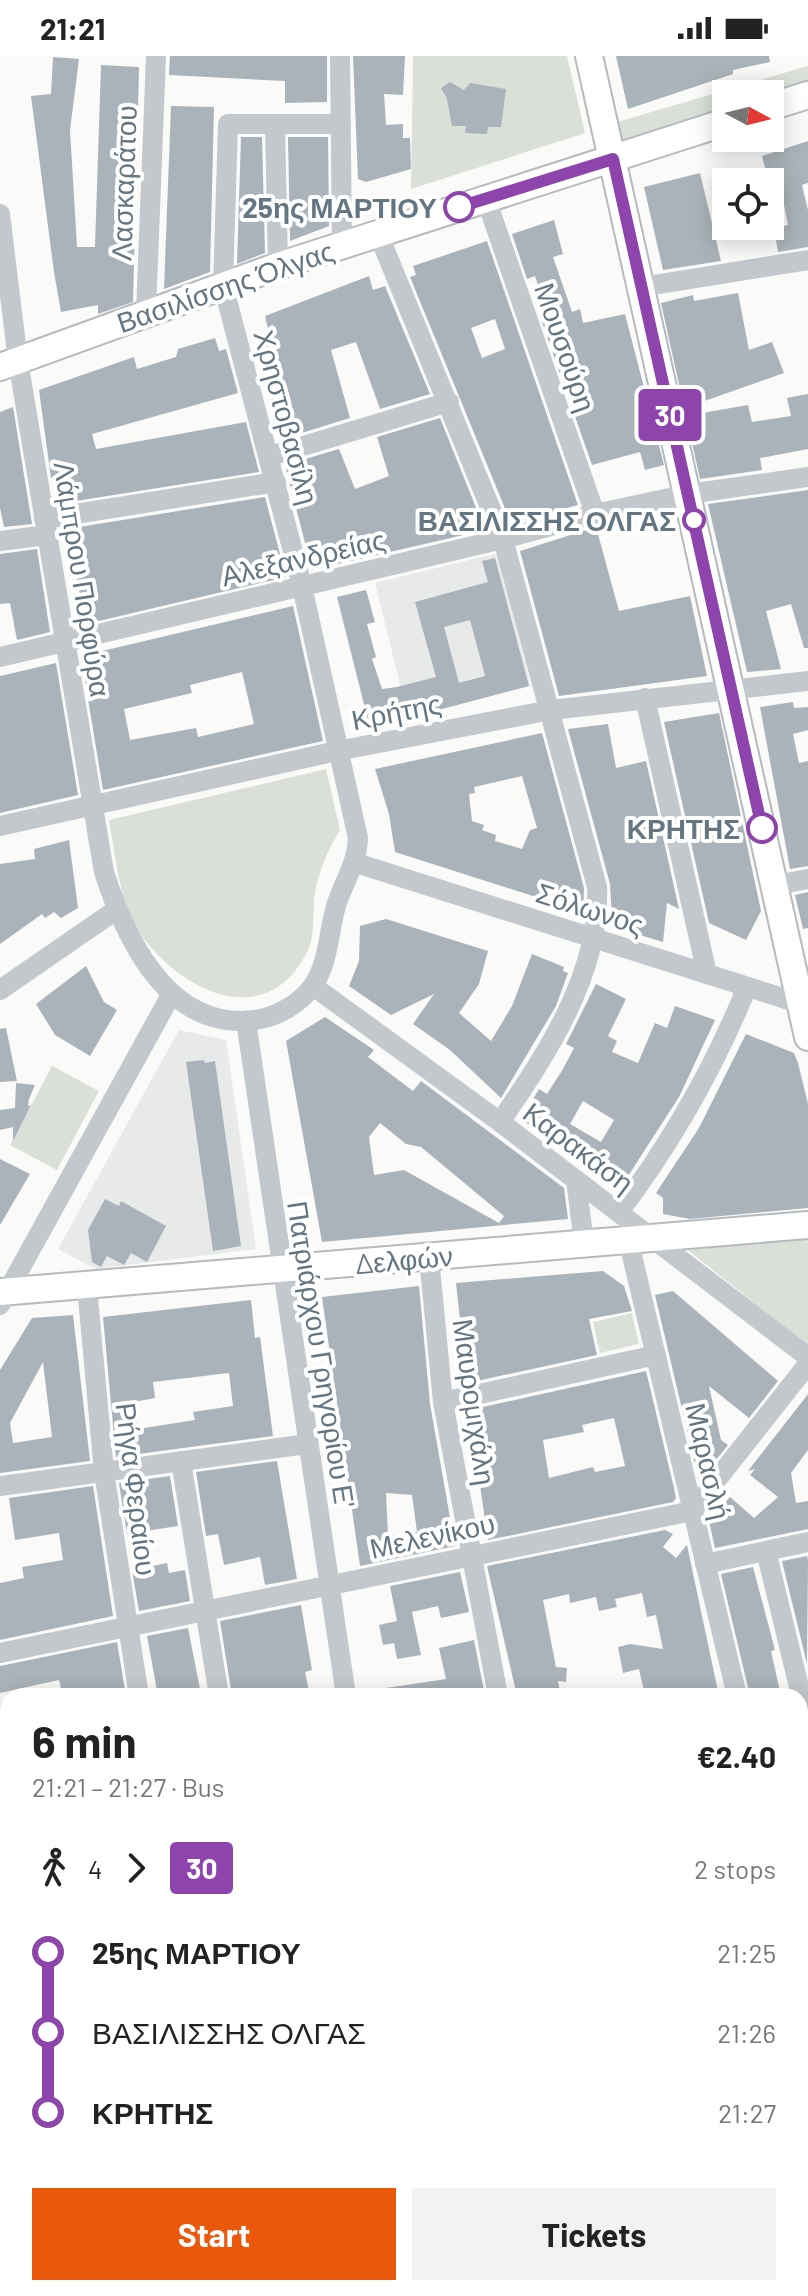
<!DOCTYPE html>
<html lang="en">
<head>
<meta charset="utf-8">
<style>
	body { margin:0; font-family:Barlow,sans-serif; background:#f2f2f2; color:#222; height:100vh; display:flex; flex-direction:column; font-size:30px; white-space:nowrap }
	* { box-sizing:border-box; margin:0 }
	p { font-size:26px; color:#767676 }
	.icon { flex:none; width:44px; height:44px; fill:none; stroke:currentColor; stroke-width:2; stroke-linecap:round; stroke-linejoin:round }
	.map { position:relative; flex:1; overflow:hidden }
	.sheet { position:absolute; left:0px; top:1632px; width:808px; height:608px; display:flex; flex-direction:column; background:#fff; border-radius:24px 24px 0 0; box-shadow:0 4px 20px #0003 }
	.sheet>* { flex:none }
	.badge { padding:0 16px; border-radius:6px; font-size:28px; line-height:52px }
	.needle { width:52px; rotate:97deg }
	.controls { position:absolute; left:712px; top:24px; display:grid; gap:16px }
	.controls a { display:grid; place-items:center; width:72px; height:72px; border-radius:0px; background:#fff; box-shadow:0 4px 20px #0003; font-size:40px }
	.map>.badge { position:absolute; translate:-50% -50%; box-shadow:0 0 0 4px #fff }
	.legs { display:flex; align-items:center; gap:12px; height:88px; padding:0 32px; font-size:26px }
	.legs p { margin-inline-start:auto }
	.overview { display:flex; align-items:center; justify-content:space-between; height:136px; padding:0 32px }
	h1 { font-size:44px; font-weight:700; line-height:60px }
	.primary-button { display:flex; gap:16px; margin-top:auto; padding:16px 32px }
	.primary-button a { flex:1; height:92px; border-radius:0px; background:#ea580c; color:#fff; font-size:32px; font-weight:700; line-height:92px; text-align:center }
	.primary-button a+a { background:#f2f2f2; color:#222 }
	ul { padding:0 32px; list-style:none }
	li { display:flex; align-items:center; gap:28px; height:80px; font-size:30px }
	li i { display:grid; place-items:center; width:12px; height:100%; margin:0 10px; background:currentColor }
	li i::after { content:''; width:20px; height:20px; margin:-10px; border:6px solid; border-radius:50%; background:#fff }
	li p { margin-inline-start:auto }
	li:first-child i { background:linear-gradient(#0000 50%,currentColor 0) }
	li:last-child i { background:linear-gradient(currentColor 50%,#0000 0) }
	.status { display:flex; justify-content:space-between; align-items:center; height:56px; padding:0 40px; background:#fff; direction:ltr }
	.status svg { height:22px; fill:currentColor }
	.map>svg:first-child { display:block }
	.built { fill:#e8e9e9 }
	.green { fill:#dadfd7 }
	.building { fill:#aab3b9; fill-rule:evenodd }
	.lines { fill:none; stroke-linecap:round; stroke-linejoin:round }
	.major-casing { stroke:#b5babe; stroke-width:30 }
	.minor { stroke:#c3c8cc; stroke-width:20 }
	.major { stroke:#fff; stroke-width:26 }
	.line-1-casing { stroke:#fff; stroke-width:18 }
	.line-1 { stroke:#8e44ad; stroke-width:12 }
	.stop-1-dot { fill:#fff; stroke:#8e44ad; stroke-width:4 }
	.labels { text-anchor:middle; dominant-baseline:central; stroke-width:8; stroke-linejoin:round; paint-order:stroke }
	.street-label { font-size:28px; fill:#657683; stroke:#fff }
	.stop-label { font-size:28px; font-weight:bold; fill:#657683; stroke:#fff; text-anchor:end }
</style>
</head>
<body>
<div class="status"><b>21:21</b><svg viewBox="0 0 49 12"><path d="M0 12V9h3v3zM5 12V6h3v6zM10 12V3h3v9zM15 12V0h3v12zM26 1h20v11H26zM47 4h2v5h-2z"/></svg></div>
<div class="map">
<svg width="808" height="2240" viewBox="0 0 808 2240">
	<rect width="100%" height="100%" fill="#fafaf8"/>
	<g class="built">
		<polygon points="498,497 531,630 408,661 375,527"/>
		<polygon points="179,974 226,984 256,1193 96,1213 58,1193"/>
	</g>
	<g class="green">
		<polygon points="413,0 567,0 585,77 411,133"/>
		<polygon points="808,10 808,28 770,38 726,38 726,54 619,88 614,67"/>
		<path d="M 326,713 L 340,774 C 328,794 320,812 315,836 C 312,854 316,880 307,896 C 267,976 183,937 142,880 C 119,848 116,802 109,764 Z"/>
		<polygon points="52,1010 99,1035 57,1114 10,1089"/>
		<polygon points="808,1183 808,1290 688,1194"/>
		<polygon points="632,1257 639,1288 600,1297 593,1266"/>
	</g>
	<g class="building">
		<polygon points="170,0 327,0 327,46 285,47 285,25 169,19"/>
		<polygon points="353,0 405,0 403,39 384,38 386,69 403,68 403,82 410,82 411,113 366,126 358,123"/>
		<polygon points="616,0 769,0 770,6 733,14 733,18 628,53"/>
		<polygon points="53,1 79,3 70,74 77,191 95,191 101,9 139,11 133,246 98,258 98,249 61,256 54,216 31,40 51,38"/>
		<polygon points="450,26 464,34 470,27 506,33 501,71 488,71 487,78 465,77 466,70 452,70 447,43 441,32"/>
		<polygon points="171,50 214,51 210,216 164,233"/>
		<polygon points="241,81 262,81 265,197 237,208"/>
		<polygon points="288,81 328,81 329,170 290,185"/>
		<polygon points="808,85 808,127 802,129 808,154 808,191 778,196 774,172 788,169 781,134 771,136 762,100"/>
		<polygon points="700,117 721,205 663,214 644,131"/>
		<polygon points="554,164 563,198 553,201 572,256 580,253 583,267 625,258 664,409 645,414 640,396 592,409 542,266 549,263 535,220 527,223 512,178"/>
		<path d="M 487,185 L 578,449 L 511,467 L 410,221 L 416,219 L 413,210 ZM 495,263 L 505,293 L 482,302 L 471,272 Z"/>
		<polygon points="369,220 373,234 385,230 430,338 380,353 356,286 331,294 350,362 282,383 256,280 269,277 265,260"/>
		<polygon points="738,237 749,294 772,286 784,317 699,347 702,357 748,349 752,366 791,360 787,342 808,338 808,393 760,402 762,414 700,423 661,247 693,239 694,245"/>
		<polygon points="215,282 219,295 226,293 238,337 92,378 96,393 246,366 259,416 63,447 59,421 51,422 39,334 134,301 137,313 176,301 178,293"/>
		<polygon points="13,351 32,468 4,471 0,452 0,356"/>
		<polygon points="440,362 485,474 312,514 285,409 339,393 355,433 389,420 377,381"/>
		<polygon points="808,434 808,592 804,592 791,548 766,555 781,613 747,616 708,448"/>
		<polygon points="265,441 286,521 86,568 76,518 81,517 73,472"/>
		<polygon points="596,471 619,555 690,540 707,620 559,640 520,495"/>
		<polygon points="37,493 50,576 17,584 10,547 0,548 0,498"/>
		<path d="M 495,502 L 529,630 L 370,672 L 337,541 L 366,534 L 375,566 L 367,568 L 376,601 L 372,603 L 382,633 L 397,631 L 436,621 L 415,546 L 488,526 L 482,505 ZM 470,564 L 485,620 L 459,627 L 444,571 Z"/>
		<path d="M 293,550 L 323,685 L 103,734 L 81,600 ZM 242,616 L 254,668 L 198,681 L 196,672 L 130,684 L 124,653 L 192,637 L 190,629 Z"/>
		<polygon points="56,607 78,739 0,757 0,620"/>
		<polygon points="793,646 794,652 808,651 808,674 793,678 799,707 808,705 808,810 790,813 760,651"/>
		<polygon points="719,657 761,855 746,884 709,867 664,666"/>
		<polygon points="608,668 616,712 646,705 679,853 667,847 663,886 636,878 638,872 612,863 610,828 568,673"/>
		<path d="M 542,677 L 584,832 L 583,856 L 395,796 L 389,758 L 375,713 ZM 522,720 L 537,772 L 530,774 L 522,793 L 495,785 L 496,779 L 482,774 L 484,769 L 472,765 L 469,738 L 475,737 L 474,731 Z"/>
		<polygon points="69,784 78,852 61,862 54,856 45,862 42,858 0,888 0,808 35,803 34,793"/>
		<polygon points="808,836 808,872 803,873 795,839"/>
		<polygon points="386,863 488,895 479,928 459,957 491,985 512,950 532,898 564,911 563,915 568,917 556,950 501,1042 450,994 413,968 434,938 391,959 349,930 359,905 360,870"/>
		<polygon points="86,910 104,946 117,954 90,1000 55,979 36,948"/>
		<path d="M 596,928 L 626,943 L 608,980 L 617,985 L 612,996 L 638,1007 L 655,967 L 667,972 L 675,950 L 715,964 L 679,1041 L 619,1134 L 587,1108 L 589,1105 L 521,1064 L 539,1033 L 547,1038 L 563,1013 L 574,992 L 566,988 ZM 583,1045 L 614,1064 L 601,1086 L 570,1068 Z"/>
		<path d="M 325,961 L 374,994 L 368,1001 L 413,1035 L 421,1025 L 564,1132 L 568,1163 L 322,1186 L 286,985 ZM 380,1067 L 406,1088 L 421,1091 L 504,1160 L 499,1167 L 404,1114 L 374,1119 L 369,1081 Z"/>
		<polygon points="6,972 17,1025 0,1026 0,973"/>
		<polygon points="746,978 794,997 798,1007 808,1048 808,1152 690,1163 663,1158 663,1142 656,1137 699,1072"/>
		<polygon points="204,1004 205,1007 215,1005 241,1190 213,1195 186,1006"/>
		<polygon points="16,1027 35,1029 29,1043 28,1050 31,1049 13,1085 13,1071 0,1074 0,1054 15,1052"/>
		<polygon points="0,1103 30,1118 0,1169"/>
		<polygon points="105,1143 119,1150 121,1145 166,1170 147,1206 131,1197 124,1209 107,1200 101,1211 92,1206 88,1174"/>
		<polygon points="603,1215 624,1230 632,1255 589,1263 597,1299 467,1327 456,1227"/>
		<path d="M 419,1230 L 430,1348 L 455,1490 L 360,1510 L 322,1241 ZM 386,1437 L 412,1439 L 417,1476 L 388,1480 Z"/>
		<polygon points="673,1235 778,1325 749,1362 709,1330 721,1384 728,1389 699,1425 655,1239"/>
		<path d="M 251,1244 L 255,1282 L 260,1281 L 273,1380 L 116,1401 L 103,1261 ZM 229,1317 L 233,1350 L 193,1356 L 195,1364 L 138,1373 L 134,1346 L 155,1342 L 153,1326 Z"/>
		<path d="M 73,1259 L 90,1405 L 0,1417 L 0,1314 L 32,1262 ZM 43,1306 L 52,1381 L 13,1387 L 10,1367 Z"/>
		<path d="M 646,1315 L 674,1432 L 676,1442 L 673,1446 L 488,1484 L 469,1354 ZM 614,1362 L 625,1410 L 595,1416 L 593,1411 L 549,1422 L 543,1384 L 584,1376 L 582,1369 Z"/>
		<polygon points="808,1338 808,1394 791,1417 796,1447 808,1445 808,1473 715,1492 709,1465 730,1441 754,1462 778,1441 750,1419 755,1413 748,1415"/>
		<polygon points="277,1405 297,1523 265,1529 260,1501 224,1509 218,1478 206,1480 196,1416"/>
		<polygon points="170,1420 178,1470 127,1478 119,1427"/>
		<polygon points="93,1430 113,1560 0,1584 0,1527 24,1522 22,1511 63,1504 59,1477 15,1484 9,1442"/>
		<polygon points="665,1474 673,1478 663,1491 676,1502 687,1489 719,1640 645,1640 639,1613 623,1617 618,1591 630,1588 663,1593 656,1559 647,1561 642,1537 615,1543 617,1551 599,1555 596,1541 570,1547 569,1538 543,1544 556,1611 567,1612 566,1626 558,1625 561,1640 517,1640 487,1510"/>
		<polygon points="807,1500 808,1504 807,1608 782,1505"/>
		<polygon points="167,1507 169,1517 185,1514 190,1545 139,1555 132,1514"/>
		<polygon points="753,1511 775,1594 771,1595 781,1640 750,1640 721,1518"/>
		<polygon points="460,1516 469,1556 441,1562 438,1550 412,1556 421,1599 397,1603 394,1587 383,1589 379,1569 397,1565 390,1530"/>
		<polygon points="301,1549 312,1614 305,1616 310,1640 232,1640 220,1565"/>
		<polygon points="188,1572 200,1633 204,1632 206,1640 158,1640 147,1580"/>
		<polygon points="474,1584 485,1640 387,1640 386,1632 446,1623 439,1592"/>
		<polygon points="117,1586 126,1640 63,1640 59,1624 0,1637 0,1610"/>
	</g>
	<g class="lines">
		<defs>
			<g id="major">
				<polyline points="589,0 808,981"/>
				<polyline points="770,51 808,39"/>
				<polyline points="0,311 278,210 726,66"/>
				<polyline points="0,1236 808,1169"/>
				<polyline points="0,2163 8,2163"/>
				<polyline points="0,2196 8,2196"/>
				<polyline points="800,2201 808,2202"/>
				<polyline points="800,2228 808,2228"/>
			</g>
		</defs>
		<use href="#major" class="major-casing"/>
		<g class="minor">
			<polyline points="340,0 342,189"/>
			<polyline points="275,68 278,210"/>
			<polyline points="486,143 595,458"/>
			<path d="M 0,158 L 18,305 L 104,816 C 126,884 169,975 255,964 C 277,961 299,948 312,931 C 329,908 328,877 336,850 C 344,825 357,808 358,782 L 302,530 L 223,229 L 228,68 L 341,68"/>
			<path d="M 378,177 L 503,483 L 597,831 C 601,917 546,999 500,1066"/>
			<polyline points="641,231 808,204"/>
			<polyline points="146,257 156,0"/>
			<polyline points="270,400 449,346"/>
			<polyline points="44,463 276,426"/>
			<polyline points="0,485 47,479"/>
			<polyline points="0,601 503,483 595,458 688,438 808,421"/>
			<polyline points="645,642 707,918"/>
			<polyline points="0,770 337,695 551,654 808,625"/>
			<polyline points="356,807 808,950"/>
			<polyline points="775,829 808,823"/>
			<polyline points="313,930 500,1066 808,1301"/>
			<polyline points="0,934 116,854"/>
			<polyline points="246,965 346,1640"/>
			<polyline points="576,1124 584,1187"/>
			<path d="M 619,1156 C 672,1086 714,1012 747,931"/>
			<polyline points="628,1183 737,1640"/>
			<polyline points="429,1201 443,1346 498,1640"/>
			<polyline points="87,1231 104,1416 139,1640"/>
			<polyline points="0,1249 171,939"/>
			<polyline points="443,1346 656,1299"/>
			<polyline points="181,1405 219,1640"/>
			<polyline points="0,1430 307,1388"/>
			<polyline points="766,1495 808,1668"/>
			<polyline points="705,1508 808,1486"/>
			<polyline points="0,1597 692,1455 808,1308"/>
			<polyline points="0,1847 8,1845"/>
			<polyline points="800,1861 808,1859"/>
			<polyline points="800,1904 808,1937"/>
			<polyline points="800,1989 808,1987"/>
			<polyline points="0,2036 8,2034"/>
			<polyline points="0,2059 8,2117"/>
			<polyline points="18,2232 20,2240"/>
			<polyline points="306,2232 307,2240"/>
			<polyline points="437,2232 438,2240"/>
			<polyline points="629,2232 631,2240"/>
			<polyline points="741,2232 743,2240"/>
		</g>
		<use href="#major" class="major"/>
	</g>
	<g class="lines">
		<defs>
			<polyline id="line-1" points="459,151 613,103 762,772"/>
		</defs>
		<use href="#line-1" class="line-1-casing"/>
		<use href="#line-1" class="line-1"/>
	</g>
	<g class="stop-1-dot">
		<circle cx="459" cy="151" r="14"/>
		<circle cx="694" cy="464" r="10"/>
		<circle cx="762" cy="772" r="14"/>
	</g>
	<g class="labels">
		<g class="street-label">
			<text transform="translate(123 127) rotate(-88)">Λασκαράτου</text>
			<text transform="translate(225 230) rotate(-19)">Βασιλίσσης Όλγας</text>
			<text transform="translate(566 291) rotate(71)">Μουσούρη</text>
			<text transform="translate(287 361) rotate(75)">Χρηστοβασίλη</text>
			<text transform="translate(303 501) rotate(-13)">Αλεξανδρείας</text>
			<text transform="translate(83 523) rotate(81)">Λάμπρου Πορφύρα</text>
			<text transform="translate(396 655) rotate(-11)">Κρήτης</text>
			<text transform="translate(590 852) rotate(18)">Σόλωνος</text>
			<text transform="translate(579 1091) rotate(37)">Καρακάση</text>
			<text transform="translate(404 1203) rotate(-5)">Δελφών</text>
			<text transform="translate(322 1298) rotate(81)">Πατριάρχου Γρηγορίου Ε'</text>
			<text transform="translate(475 1346) rotate(82)">Μαυρομιχάλη</text>
			<text transform="translate(709 1405) rotate(77)">Μαρασλή</text>
			<text transform="translate(137 1433) rotate(83)">Ρήγα Φεραίου</text>
			<text transform="translate(432 1479) rotate(-12)">Μελενίκου</text>
		</g>
		<g class="stop-label">
			<text x="437" y="151">25ης ΜΑΡΤΙΟΥ</text>
			<text x="676" y="464">ΒΑΣΙΛΙΣΣΗΣ ΟΛΓΑΣ</text>
			<text x="740" y="772">ΚΡΗΤΗΣ</text>
		</g>
	</g>
</svg>
<div class="controls">
<a><svg class="needle" viewBox="-14 -14 28 28"><path d="M0-13l5 13h-10z" fill="#e53935"/><path d="M0 13l5-13h-10z" fill="#767676"/></svg></a>
<a><svg class="icon" aria-label="locate" viewBox="0 0 24 24"><circle cx="12" cy="12" r="6"/><path d="M12 2v4M12 18v4M2 12h4M18 12h4"/></svg></a>
</div>
<b class="badge" style="left:670px;top:359px;background:#8e44ad;color:#fff">30</b>
<section class="sheet">
<div class="overview"><div><h1>6 min</h1><p>21:21 – 21:27 · Bus</p></div><b>€2.40</b></div>
<div class="legs"><svg class="icon" aria-label="walk" viewBox="0 0 24 24"><circle cx="13" cy="4" r="2"/><path d="M13 8l-2 6 4 7M11 14l-3 7M7 12l3-4h3l4 4"/></svg>4<svg class="icon" aria-label="forward" viewBox="0 0 24 24"><path d="M9 5l7 7-7 7"/></svg><b class="badge" style="background:#8e44ad;color:#fff">30</b><p>2 stops</p></div>
<ul>
<li><i style="color:#8e44ad"></i><b>25ης ΜΑΡΤΙΟΥ</b><p>21:25</p></li>
<li><i style="color:#8e44ad"></i><span>ΒΑΣΙΛΙΣΣΗΣ ΟΛΓΑΣ</span><p>21:26</p></li>
<li><i style="color:#8e44ad"></i><b>ΚΡΗΤΗΣ</b><p>21:27</p></li>
</ul>
<div class="primary-button"><a>Start</a><a>Tickets</a></div>
</section>
</div>
</body>
</html>
